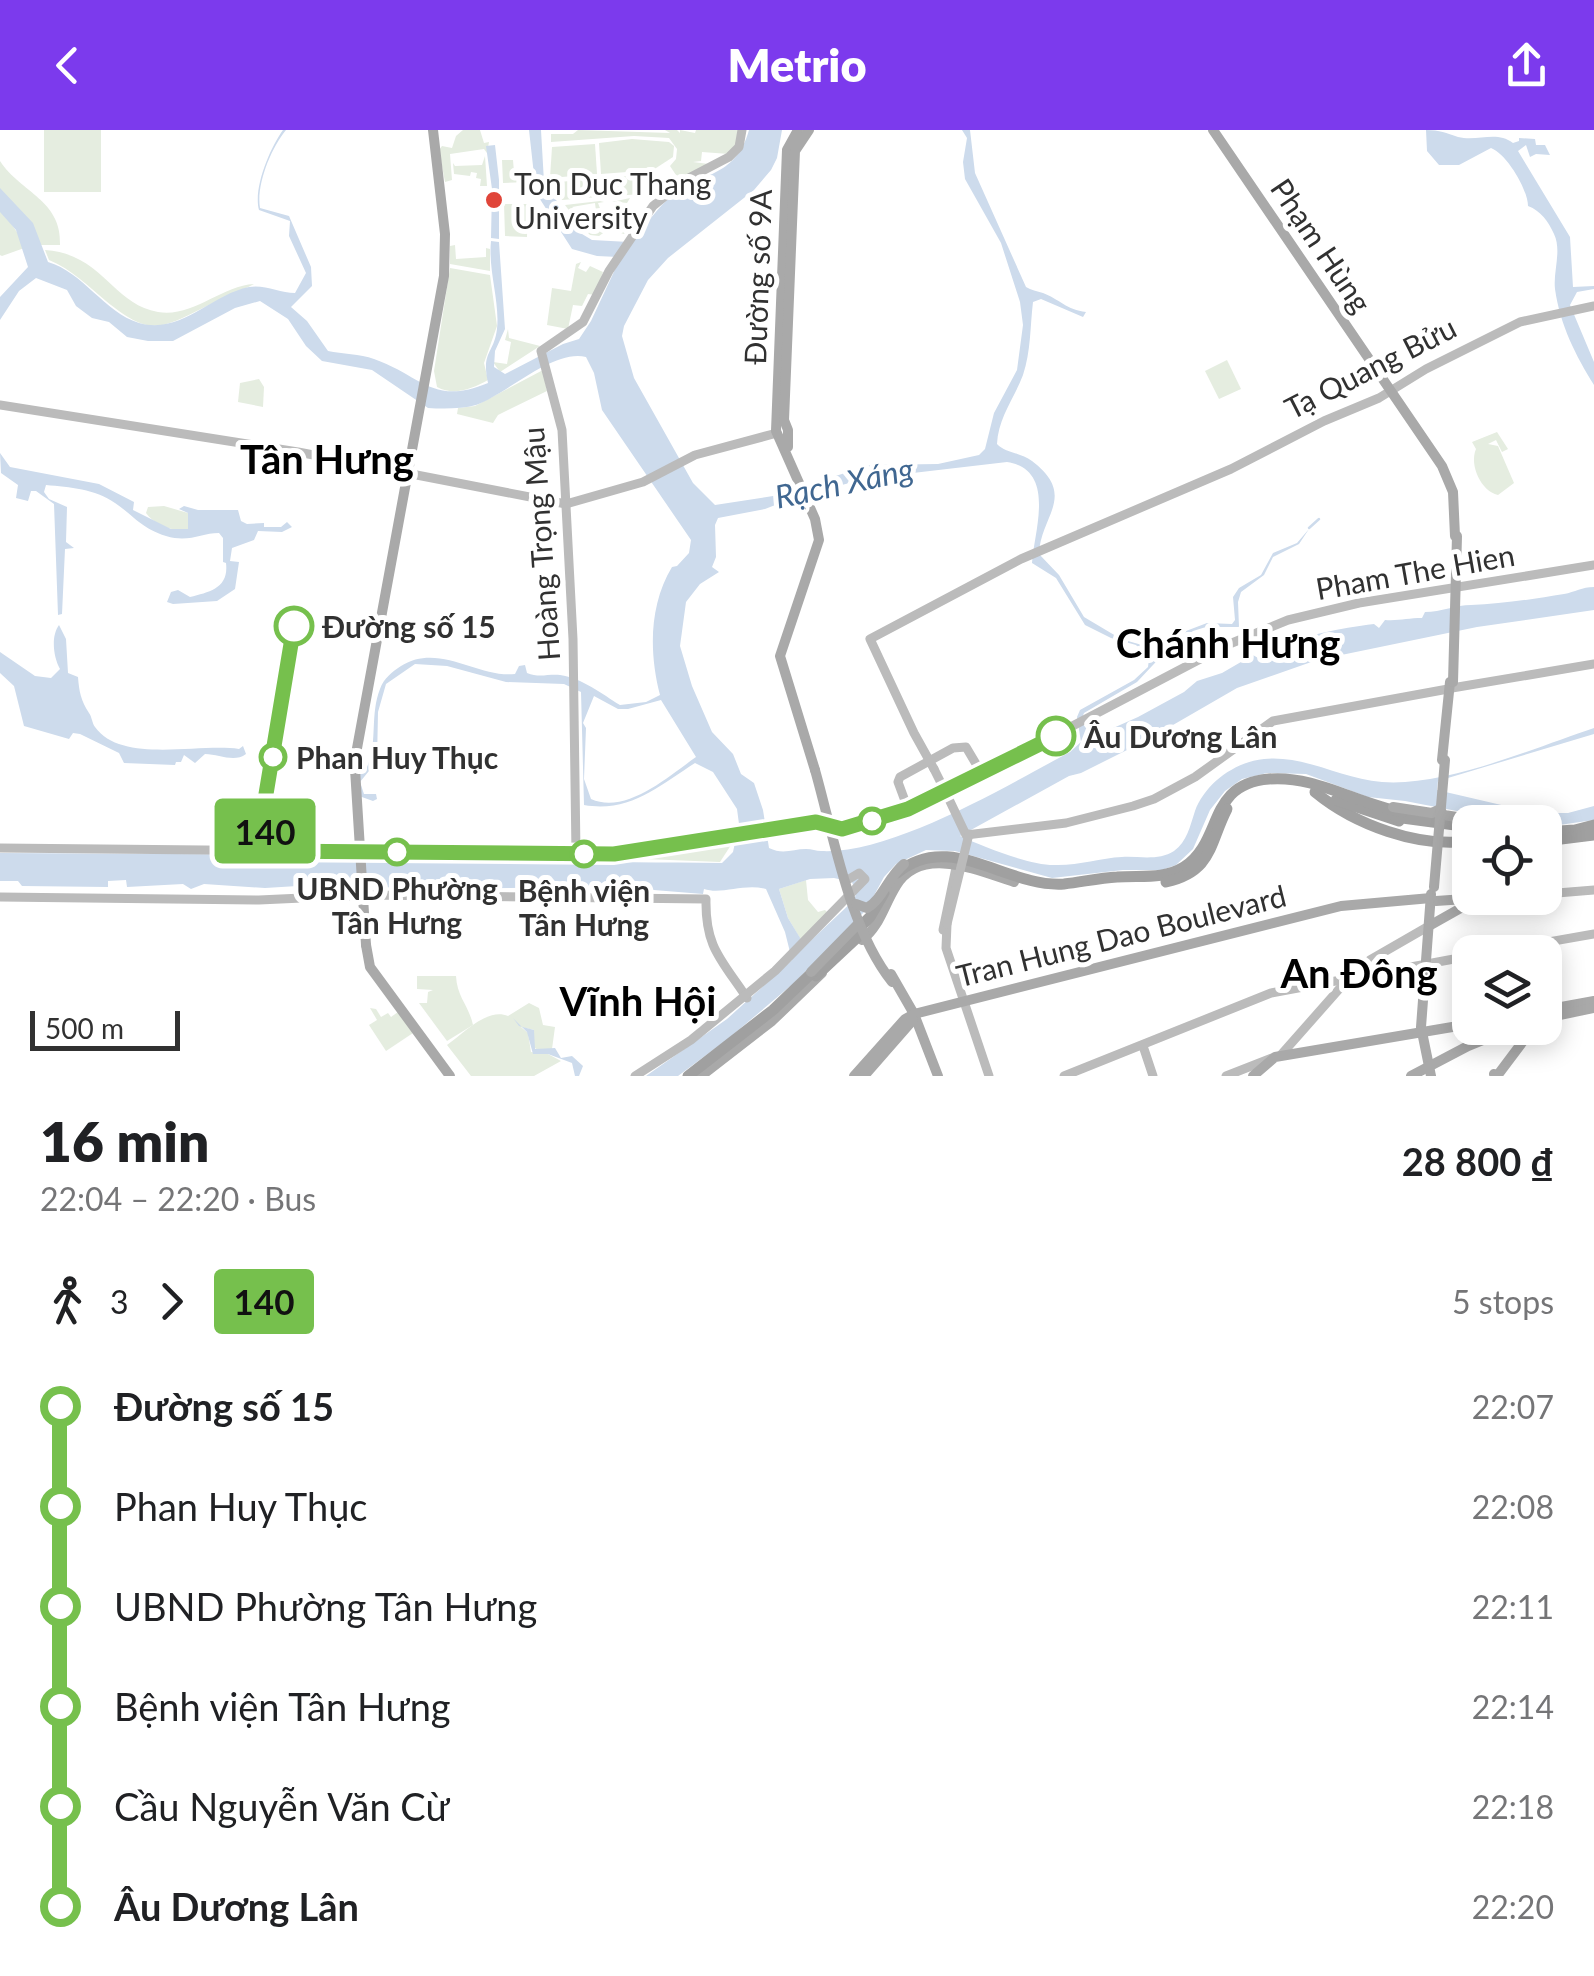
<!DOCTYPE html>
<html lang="en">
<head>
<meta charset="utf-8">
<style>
	body { margin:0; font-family:Lato,sans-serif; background:#f2f2f2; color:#202124; height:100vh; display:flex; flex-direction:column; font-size:38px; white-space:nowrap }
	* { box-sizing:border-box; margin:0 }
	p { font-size:32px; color:#757577 }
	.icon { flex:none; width:55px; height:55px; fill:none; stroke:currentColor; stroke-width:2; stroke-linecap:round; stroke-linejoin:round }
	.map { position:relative; height:946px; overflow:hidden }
	.side { display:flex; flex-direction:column; background:#fff; flex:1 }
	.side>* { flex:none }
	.badge { padding:0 20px; border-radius:8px; font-size:35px; line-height:65px }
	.fabs { position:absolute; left:1452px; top:675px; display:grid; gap:20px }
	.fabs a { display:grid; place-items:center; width:110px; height:110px; border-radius:20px; background:#fff; box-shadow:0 5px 25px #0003; font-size:50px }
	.scale { position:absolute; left:30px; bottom:25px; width:150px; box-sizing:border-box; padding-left:10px; border:5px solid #313131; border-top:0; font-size:28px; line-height:35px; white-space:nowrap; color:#313131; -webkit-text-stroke:8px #fff; paint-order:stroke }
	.map>.badge { position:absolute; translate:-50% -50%; box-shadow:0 0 0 5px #fff }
	.legs { display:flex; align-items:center; gap:15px; height:110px; padding:0 40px; font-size:32px }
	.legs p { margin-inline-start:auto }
	.overview { display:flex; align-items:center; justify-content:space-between; height:170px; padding:0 40px }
	h1 { font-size:55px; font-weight:800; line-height:75px }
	ul { padding:0 40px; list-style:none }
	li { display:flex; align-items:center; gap:35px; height:100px; font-size:38px }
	li i { display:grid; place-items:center; width:15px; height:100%; margin:0 12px; background:currentColor }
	li i::after { content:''; width:25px; height:25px; margin:-12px; border:8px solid; border-radius:50%; background:#fff }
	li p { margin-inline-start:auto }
	li:first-child i { background:linear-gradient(#0000 50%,currentColor 0) }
	li:last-child i { background:linear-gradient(currentColor 50%,#0000 0) }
	header { display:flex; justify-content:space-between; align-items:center; height:130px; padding:0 40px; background:#7c3aed; color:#fff; font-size:45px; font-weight:800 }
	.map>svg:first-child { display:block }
	.green { fill:#e5ede0; fill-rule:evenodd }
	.water { fill:#cddbec; fill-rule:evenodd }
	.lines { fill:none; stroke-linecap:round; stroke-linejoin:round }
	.stream { stroke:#cddbec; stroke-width:2.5 }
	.secondary { stroke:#bbb; stroke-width:9 }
	.primary { stroke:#a9a9a9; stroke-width:10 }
	.trunk { stroke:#a0a0a0; stroke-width:11 }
	.secondary-bridge { stroke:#bbb; stroke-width:9 }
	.primary-bridge { stroke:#a9a9a9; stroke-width:10 }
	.line-1-casing { stroke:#fff; stroke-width:22 }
	.line-1 { stroke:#76c04d; stroke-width:15 }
	.poi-dot { fill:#e0453a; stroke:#fff; stroke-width:4 }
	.stop-1-dot { fill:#fff; stroke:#76c04d; stroke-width:5 }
	.labels { text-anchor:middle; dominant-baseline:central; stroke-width:10; stroke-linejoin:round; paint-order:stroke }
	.poi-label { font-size:30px; fill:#313131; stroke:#fff; text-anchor:start }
	.street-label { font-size:30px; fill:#313131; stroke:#fff }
	.stop-label { font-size:30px; font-weight:bold; fill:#313131; stroke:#fff; text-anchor:start }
	.water-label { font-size:32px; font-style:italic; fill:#406791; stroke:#fff }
	.district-label { font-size:40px; font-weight:bold; fill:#000; stroke:#fff }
</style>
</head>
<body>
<header><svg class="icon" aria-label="back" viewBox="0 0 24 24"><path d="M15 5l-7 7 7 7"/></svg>Metrio<svg class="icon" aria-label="share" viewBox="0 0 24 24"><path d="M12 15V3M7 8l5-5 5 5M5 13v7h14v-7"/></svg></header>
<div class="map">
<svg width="1594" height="946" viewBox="0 0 1594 946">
	<rect width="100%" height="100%" fill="#fff"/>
	<g class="green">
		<rect x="44" y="0" width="57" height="62"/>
		<polygon points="463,0 480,0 484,13 489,12 487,23 484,19 450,24 452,50 445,52 439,20 442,16 452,18 456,6"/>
		<polygon points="578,0 670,3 665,0 677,0 680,3 680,0 695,3 696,0 739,0 738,11 729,24 702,22 701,31 693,32 709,34 680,51 670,36 676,29 677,19 669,8 634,6 551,12 551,4 573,4"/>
		<polygon points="632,9 669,12 674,16 673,27 653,40 601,44 599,13"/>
		<polygon points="595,14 597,44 550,48 552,17"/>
		<polygon points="485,26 487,56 480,56 481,49 476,48 477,43 471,42 470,46 454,44 453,33 455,36 482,35"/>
		<polygon points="502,30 513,30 514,42 528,42 528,52 503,53"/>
		<path d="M 0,31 C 21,63 62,70 60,115 L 37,115 L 0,64 Z"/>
		<polygon points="651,44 653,63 603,67 602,48"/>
		<polygon points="597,48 598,67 562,70 551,53"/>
		<path d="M 630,68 L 627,73 L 618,72 L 624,85 L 620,92 L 621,100 L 626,99 L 628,93 L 624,88 L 630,89 L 631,81 L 638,82 L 624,104 L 614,101 L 618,99 L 616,91 L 601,93 L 600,101 L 606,101 L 599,106 L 590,105 L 573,87 L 576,83 L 571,83 L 565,75 L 600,71 L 604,72 L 598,73 L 601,81 L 615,80 L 616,72 L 612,72 ZM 595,73 L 596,81 L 591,82 L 592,91 L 598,94 L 597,102 L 589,99 L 580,88 L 582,85 L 572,77 Z"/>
		<polygon points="504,74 528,74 527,107 505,106"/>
		<polygon points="0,77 27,117 2,126 0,125"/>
		<polygon points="455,115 456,129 486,127 486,118 490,119 490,141 450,134 450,116"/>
		<path d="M 45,120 C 103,124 112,174 158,182 C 192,188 221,156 254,154 C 239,162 221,169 205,177 C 159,200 149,206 106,171 C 88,156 71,139 49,130 Z"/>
		<polygon points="581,132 578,138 586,142 590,136 603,142 595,165 588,164 582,176 573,175 568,199 547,195 552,158 571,161 576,134"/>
		<path d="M 450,138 L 490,145 L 497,196 L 484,233 L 488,250 C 472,259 454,266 437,257 L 434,241 Z"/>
		<polygon points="508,199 509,208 540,216 500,242 493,232 507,234 511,212 505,210"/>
		<polygon points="1227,230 1241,259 1219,269 1205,241"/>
		<polygon points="543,240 547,261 498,285 493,293 457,284 458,278 475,276"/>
		<polygon points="259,249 264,257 263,277 238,272 240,253"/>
		<path d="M 1497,302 L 1508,319 L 1502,322 L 1496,310 L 1488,314 L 1498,316 L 1514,353 L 1498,365 C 1481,361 1469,335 1476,319 L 1472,312 Z"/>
		<path d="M 164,376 L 188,383 L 188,399 C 175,403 154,395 146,383 L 148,377 Z"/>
		<polygon points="728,712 731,715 720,732 594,727"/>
		<polygon points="806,750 808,770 818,782 825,780 829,784 801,810 788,788 779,759"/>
		<path d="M 417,846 L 456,846 C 457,867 469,876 473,895 L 447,911 L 419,873 L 427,873 L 428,862 L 433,860 L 417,859 Z"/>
		<path d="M 529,873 L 539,878 L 543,895 L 555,897 L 552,919 L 540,921 L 533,917 L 534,900 L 521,897 L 528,903 L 531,922 L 548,924 L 561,931 L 534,946 L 471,946 L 447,915 C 464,903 488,877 508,886 Z"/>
		<polygon points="370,878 376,879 381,887 388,883 391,887 398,882 413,903 386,921 369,895 377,890"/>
	</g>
	<g class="water">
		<path d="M 283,0 L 286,0 C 271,18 256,55 260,78 L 289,86 L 311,137 L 312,156 L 291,177 L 307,191 L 328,221 C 342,224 360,224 374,229 C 422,246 433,276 488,253 C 481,221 494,224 497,199 C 500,171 488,141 491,111 L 499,112 L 505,199 L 495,221 L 494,237 L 505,244 L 563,214 L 579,209 L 591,191 L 619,131 L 618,127 L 597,126 L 572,119 L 536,63 L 529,0 L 541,0 L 544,52 L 577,101 L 592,110 L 629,112 C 643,100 654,82 667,70 C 700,40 735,50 749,0 L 782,0 L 777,28 L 771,40 L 754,60 L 668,128 L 648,150 L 624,196 L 622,206 L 634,248 L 693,353 L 715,375 L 773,366 L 870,335 L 938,334 L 979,325 L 985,319 L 994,283 L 1017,240 L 1023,195 L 1020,172 L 1001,113 L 965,49 L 963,32 L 967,8 L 962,0 L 970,0 L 975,43 L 1026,157 C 1031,160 1037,161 1043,163 C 1059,169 1067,180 1086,182 L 1083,187 L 1041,169 L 1033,172 C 1030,197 1031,221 1023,245 C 1014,269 998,288 997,314 C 1005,323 1020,322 1032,331 C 1078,366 1040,386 1039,424 L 1059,445 L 1084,487 L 1121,509 L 1142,515 L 1153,525 L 1186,501 L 1207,493 L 1232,494 L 1235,490 L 1233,467 L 1239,458 L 1261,445 L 1273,423 L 1297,413 L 1309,399 L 1299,414 L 1273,427 L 1264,445 L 1241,462 L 1238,472 L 1239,497 L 1206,497 L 1193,501 L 1168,519 L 1137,552 L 1084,583 L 1081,591 L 1093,607 L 1138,587 L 1184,562 L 1197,551 L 1222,543 L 1253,525 L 1258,528 C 1289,507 1336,499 1374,494 L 1379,498 L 1385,490 C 1399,491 1408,488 1422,488 L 1425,482 C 1441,482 1456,475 1471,475 C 1501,474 1534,469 1564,464 C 1575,462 1582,457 1594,457 L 1594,480 L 1477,497 L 1317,530 L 1237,558 L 1147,610 L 1081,643 L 1069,646 L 960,706 C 984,717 1029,735 1054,735 C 1077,736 1100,728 1122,727 C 1139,726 1159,731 1174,721 C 1187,712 1190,696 1195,681 C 1205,654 1234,632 1264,629 C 1306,625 1341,649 1382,652 C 1444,657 1534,618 1594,598 L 1594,604 L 1438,651 L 1437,660 L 1536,683 L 1568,683 L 1594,676 L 1594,690 L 1545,697 L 1545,692 L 1514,692 L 1405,671 L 1368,667 L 1306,644 L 1267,643 L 1242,649 L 1225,661 L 1210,680 L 1193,719 L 1176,735 L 1162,740 L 1123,740 L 1052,748 L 955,721 L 926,720 L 896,734 L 884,747 L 866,780 L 794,853 L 729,908 L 678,946 L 646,946 L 727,889 L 792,830 L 785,802 L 766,759 C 744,753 722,765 704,759 L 703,764 L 617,757 L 418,759 L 330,754 L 265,758 L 204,754 L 191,759 L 183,754 L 127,757 L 126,750 L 108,751 L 108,757 L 22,756 L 18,751 L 0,751 L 0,723 L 542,726 L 545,730 C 604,733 663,732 722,733 L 733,722 L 739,694 L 737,679 L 713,642 L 695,633 C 659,656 630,683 584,675 L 581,562 L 564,554 L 506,552 L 447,536 L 415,534 L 386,554 L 378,582 L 377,631 L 360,652 L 364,664 L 376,664 L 377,669 L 373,671 L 359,666 L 358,644 L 365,641 C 379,616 369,587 380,559 C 384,548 392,542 401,536 C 439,512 477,548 515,544 L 519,536 L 525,535 L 527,543 C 539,548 547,544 560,545 C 582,548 602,564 620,575 L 646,572 L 660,565 C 649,523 649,475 672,437 L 677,436 L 689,423 L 691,410 L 602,280 L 594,243 L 586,227 C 553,219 507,264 476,275 C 462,279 443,279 428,278 L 372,240 L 322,231 L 306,216 L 288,189 L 260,171 L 235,178 L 173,211 L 148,211 L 127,207 L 109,192 L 92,188 L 76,176 L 67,160 L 36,148 L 19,161 L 0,190 L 0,167 L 28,137 L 16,100 L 0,82 L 0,58 L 33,93 L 48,132 C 83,142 104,182 139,193 C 181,205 210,165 249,157 C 264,154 280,163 295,163 L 306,143 L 289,106 L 290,91 L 259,80 C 253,58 270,18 283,0 ZM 1007,332 C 1057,340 1034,401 1032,433 L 1056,448 L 1085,495 L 1111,508 L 1136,515 L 1149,529 L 1148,537 L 1134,550 L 1080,580 L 1077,587 L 1081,612 L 1070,622 C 1008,655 891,725 821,721 C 816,721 812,719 806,719 C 793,719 783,725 769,718 L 763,680 L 754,653 L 741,644 L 733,624 L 712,602 L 692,556 L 680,516 L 686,472 L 700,454 L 719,442 L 712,437 L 716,427 L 715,395 L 718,388 L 765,379 L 801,365 L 870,348 ZM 594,566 L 618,579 L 628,579 L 661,570 L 696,627 C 669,646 626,685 591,669 L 584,649 L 586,598 L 583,593 ZM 834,748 L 852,752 L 856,764 L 854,770 L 805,816 L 788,788 L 779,759 L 810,749 Z"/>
		<path d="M 1426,0 C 1440,0 1446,3 1458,7 C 1478,12 1496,0 1513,13 L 1519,11 L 1519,8 L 1535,9 L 1536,15 L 1545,15 L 1550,25 L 1536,24 L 1530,27 L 1526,15 L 1518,21 L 1570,107 L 1573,157 L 1594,156 L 1594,159 L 1577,162 L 1570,175 L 1594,232 L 1594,255 C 1576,226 1560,195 1555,159 C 1553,141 1562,121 1554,104 C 1548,91 1541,81 1528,76 C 1528,60 1507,24 1491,18 L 1459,35 L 1439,35 L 1427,21 Z"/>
		<polygon points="495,15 499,50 499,109 491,108 492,59 486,16"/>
		<path d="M 0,323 L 10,337 L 99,354 L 134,372 L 133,380 L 171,399 L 188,399 L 188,383 L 179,379 L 184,376 L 198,380 L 238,380 L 241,391 L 247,394 L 264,393 L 264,397 L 281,397 L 287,392 L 292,397 L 282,402 L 258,401 L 254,410 L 232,418 L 230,431 L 239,432 L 235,459 L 217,471 L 173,474 L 167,472 L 171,462 L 178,460 L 190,467 C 210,462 229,458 226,433 L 223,432 L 223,408 L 219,403 C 201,403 189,413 166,406 C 141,398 134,386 115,373 C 95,359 70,357 46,355 L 44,362 L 49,369 L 67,377 L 66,412 L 74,418 L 65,419 L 62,484 L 58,485 L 54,374 L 36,361 L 31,361 L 28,371 L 16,368 L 18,355 L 1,343 Z"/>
		<path d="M 59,495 L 66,509 L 68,543 L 78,547 C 79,561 81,571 89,583 C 92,587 92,593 95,597 C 121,634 198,613 239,619 L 243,616 L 246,624 C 234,633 219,624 205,624 L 195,633 L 184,625 L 181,632 L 176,632 L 175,635 L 124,633 L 119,623 L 80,604 L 73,603 L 69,609 L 24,596 L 14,556 L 0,543 L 0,522 L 35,546 L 51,548 L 60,539 C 53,526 51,506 59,495 Z"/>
		<polygon points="513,888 519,896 534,900 535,919 555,918 561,928 572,926 583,936 579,946 575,946 572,933 548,924 533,924 527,902"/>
	</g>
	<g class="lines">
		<polyline class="stream" points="1309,398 1319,389"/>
		<g class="secondary">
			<polyline points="0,275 298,322 566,374 643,352 695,325 777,303"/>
			<polyline points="1452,558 1594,534"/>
			<polyline points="934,639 914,603 870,509 1021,429 1231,339 1324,291 1379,268 1426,239 1520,192 1594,176"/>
			<polyline points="946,663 966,705 1066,693 1133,676 1154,669 1195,647 1273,591 1448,559"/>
			<polyline points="908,679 898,652 900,647 953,618 966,617 982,644"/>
			<polyline points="0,718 614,724 818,692 835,699 844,698 935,668 1227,515 1288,490 1359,473 1594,435"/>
			<polyline points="576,723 573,509 562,300 541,221 583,192 609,141 653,76 685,50 729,27 739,17 742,0"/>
			<polyline points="1545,764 1594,760"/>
			<path d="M 0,767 L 259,770 L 367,765 L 706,769 C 705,818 722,830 747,868"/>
			<polyline points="1465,769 1492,768"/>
			<polyline points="947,794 946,818 989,946"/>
			<polyline points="943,800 957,733"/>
			<polyline points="1491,822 1594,804"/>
			<polyline points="1143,916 1153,946"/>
			<polyline points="1280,926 1348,849 1370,830 1429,796"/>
			<polyline points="635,946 691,910 775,841 865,749 859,743 849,749"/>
			<polyline points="1064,946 1271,863 1470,826"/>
			<polyline points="1226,946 1272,928"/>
		</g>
		<g class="primary">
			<polyline points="798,0 787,20 776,301 815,389 819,410 780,526 815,640"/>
			<polyline points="1213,0 1442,336 1453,362 1455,406"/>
			<polyline points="788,317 788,300 784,290 795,21 809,0"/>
			<polyline points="1442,630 1450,552"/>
			<polyline points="353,640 444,146 445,104 433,0"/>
			<polyline points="1431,764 1421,897 1431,946"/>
			<polyline points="1429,796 1468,774 1465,769 1436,771"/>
			<path d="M 862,810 C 880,796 884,775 896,756 C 921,714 979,741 1014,752"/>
			<polyline points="366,815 370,837 450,946"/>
			<polyline points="891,844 914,884 938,946"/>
			<polyline points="1545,880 1594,871"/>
			<polyline points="1545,888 1594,878"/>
			<polyline points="1494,944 1497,946 1533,898"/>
			<polyline points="701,946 772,891 822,843"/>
			<polyline points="854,946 905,889 914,884 1341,776 1431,768"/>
			<polyline points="864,946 913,890"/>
			<polyline points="1253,946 1275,927 1470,894"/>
			<polyline points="1411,946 1468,916 1512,898"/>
		</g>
		<g class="trunk">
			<path d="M 1315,662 C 1355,695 1418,718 1470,711"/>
			<polyline points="1336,670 1399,691"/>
			<polyline points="1395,687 1470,697"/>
			<polyline points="1545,702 1575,700 1594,695"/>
			<polyline points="1545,711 1594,705"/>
			<path d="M 897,743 C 950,699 1006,758 1064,754 C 1082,752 1099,748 1117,747 C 1140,745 1163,750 1184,737 C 1224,711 1206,654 1269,649 C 1315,645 1357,674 1402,682"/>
			<path d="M 1166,752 C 1213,741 1209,714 1227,679"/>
			<polyline points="853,804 870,787 884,763"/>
			<polyline points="816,846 861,804"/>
			<polyline points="688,946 773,880 818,837"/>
		</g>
		<g class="secondary-bridge">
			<polyline points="934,639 946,663"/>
			<polyline points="947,794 969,704"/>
		</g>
		<g class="primary-bridge">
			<polyline points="1453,552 1457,406"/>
			<polyline points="355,639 366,815"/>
			<path d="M 815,640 C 834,707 849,798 892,852"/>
			<polyline points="1393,677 1432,683 1438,680"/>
			<polyline points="1440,680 1444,685 1488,692"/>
			<polyline points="1434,757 1445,630"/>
			<path d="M 856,774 L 867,778 C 882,770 888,747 904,734"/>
			<polyline points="811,842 859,793"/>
		</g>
	</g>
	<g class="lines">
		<defs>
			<polyline id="line-1" points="294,496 264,676 268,721 614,724 816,692 842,699 908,679 1056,606"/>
		</defs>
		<use href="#line-1" class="line-1-casing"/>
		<use href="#line-1" class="line-1"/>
	</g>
	<circle class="poi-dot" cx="494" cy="70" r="10"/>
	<g class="stop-1-dot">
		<circle cx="294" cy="496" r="18"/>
		<circle cx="1056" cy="606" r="18"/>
		<circle cx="273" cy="627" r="12"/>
		<circle cx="872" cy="691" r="12"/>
		<circle cx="397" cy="722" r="12"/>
		<circle cx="584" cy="724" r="12"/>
	</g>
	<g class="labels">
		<g class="poi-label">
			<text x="514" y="53">Ton Duc Thang<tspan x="514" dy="34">University</tspan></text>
		</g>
		<g class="street-label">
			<text transform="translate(1322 115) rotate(56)">Phạm Hùng</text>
			<text transform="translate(757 147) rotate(-88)">Đường số 9A</text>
			<text transform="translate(1370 237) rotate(-27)">Tạ Quang Bửu</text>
			<text transform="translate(540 414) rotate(-94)">Hoàng Trọng Mậu</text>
			<text transform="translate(1415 441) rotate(-10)">Pham The Hien</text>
			<text transform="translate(1121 805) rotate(-14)">Tran Hung Dao Boulevard</text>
		</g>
		<g class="stop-label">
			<text x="322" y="496">Đường số 15</text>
			<text x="1084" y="606">Âu Dương Lân</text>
			<text x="296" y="627">Phan Huy Thục</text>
			<text x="397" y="758" text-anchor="middle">UBND Phường<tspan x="397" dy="34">Tân Hưng</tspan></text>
			<text x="584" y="760" text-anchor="middle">Bệnh viện<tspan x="584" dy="34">Tân Hưng</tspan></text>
		</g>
		<g class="water-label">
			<text transform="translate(844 352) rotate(-12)">Rạch Xáng</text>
		</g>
		<g class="district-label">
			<text x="327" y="329">Tân Hưng</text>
			<text x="1228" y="513">Chánh Hưng</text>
			<text x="1359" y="843">An Đông</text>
			<text x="638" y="871">Vĩnh Hội</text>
		</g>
	</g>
</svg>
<div class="fabs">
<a><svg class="icon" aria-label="locate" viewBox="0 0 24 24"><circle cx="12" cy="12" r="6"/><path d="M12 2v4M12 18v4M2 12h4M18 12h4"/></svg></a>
<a><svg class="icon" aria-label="layers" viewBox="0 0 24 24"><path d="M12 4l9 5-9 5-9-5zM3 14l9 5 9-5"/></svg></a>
</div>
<div class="scale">500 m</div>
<b class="badge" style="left:265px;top:701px;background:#76c04d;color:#111">140</b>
</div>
<section class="side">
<div class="overview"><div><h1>16 min</h1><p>22:04 – 22:20 · Bus</p></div><b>28 800 ₫</b></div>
<div class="legs"><svg class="icon" aria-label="walk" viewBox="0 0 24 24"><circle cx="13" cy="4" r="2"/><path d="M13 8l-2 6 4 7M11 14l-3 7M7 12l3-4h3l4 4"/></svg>3<svg class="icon" aria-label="forward" viewBox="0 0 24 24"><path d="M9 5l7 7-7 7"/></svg><b class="badge" style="background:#76c04d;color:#111">140</b><p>5 stops</p></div>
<ul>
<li><i style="color:#76c04d"></i><b>Đường số 15</b><p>22:07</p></li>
<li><i style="color:#76c04d"></i><span>Phan Huy Thục</span><p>22:08</p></li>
<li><i style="color:#76c04d"></i><span>UBND Phường Tân Hưng</span><p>22:11</p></li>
<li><i style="color:#76c04d"></i><span>Bệnh viện Tân Hưng</span><p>22:14</p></li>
<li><i style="color:#76c04d"></i><span>Cầu Nguyễn Văn Cừ</span><p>22:18</p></li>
<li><i style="color:#76c04d"></i><b>Âu Dương Lân</b><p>22:20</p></li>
</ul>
</section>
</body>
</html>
